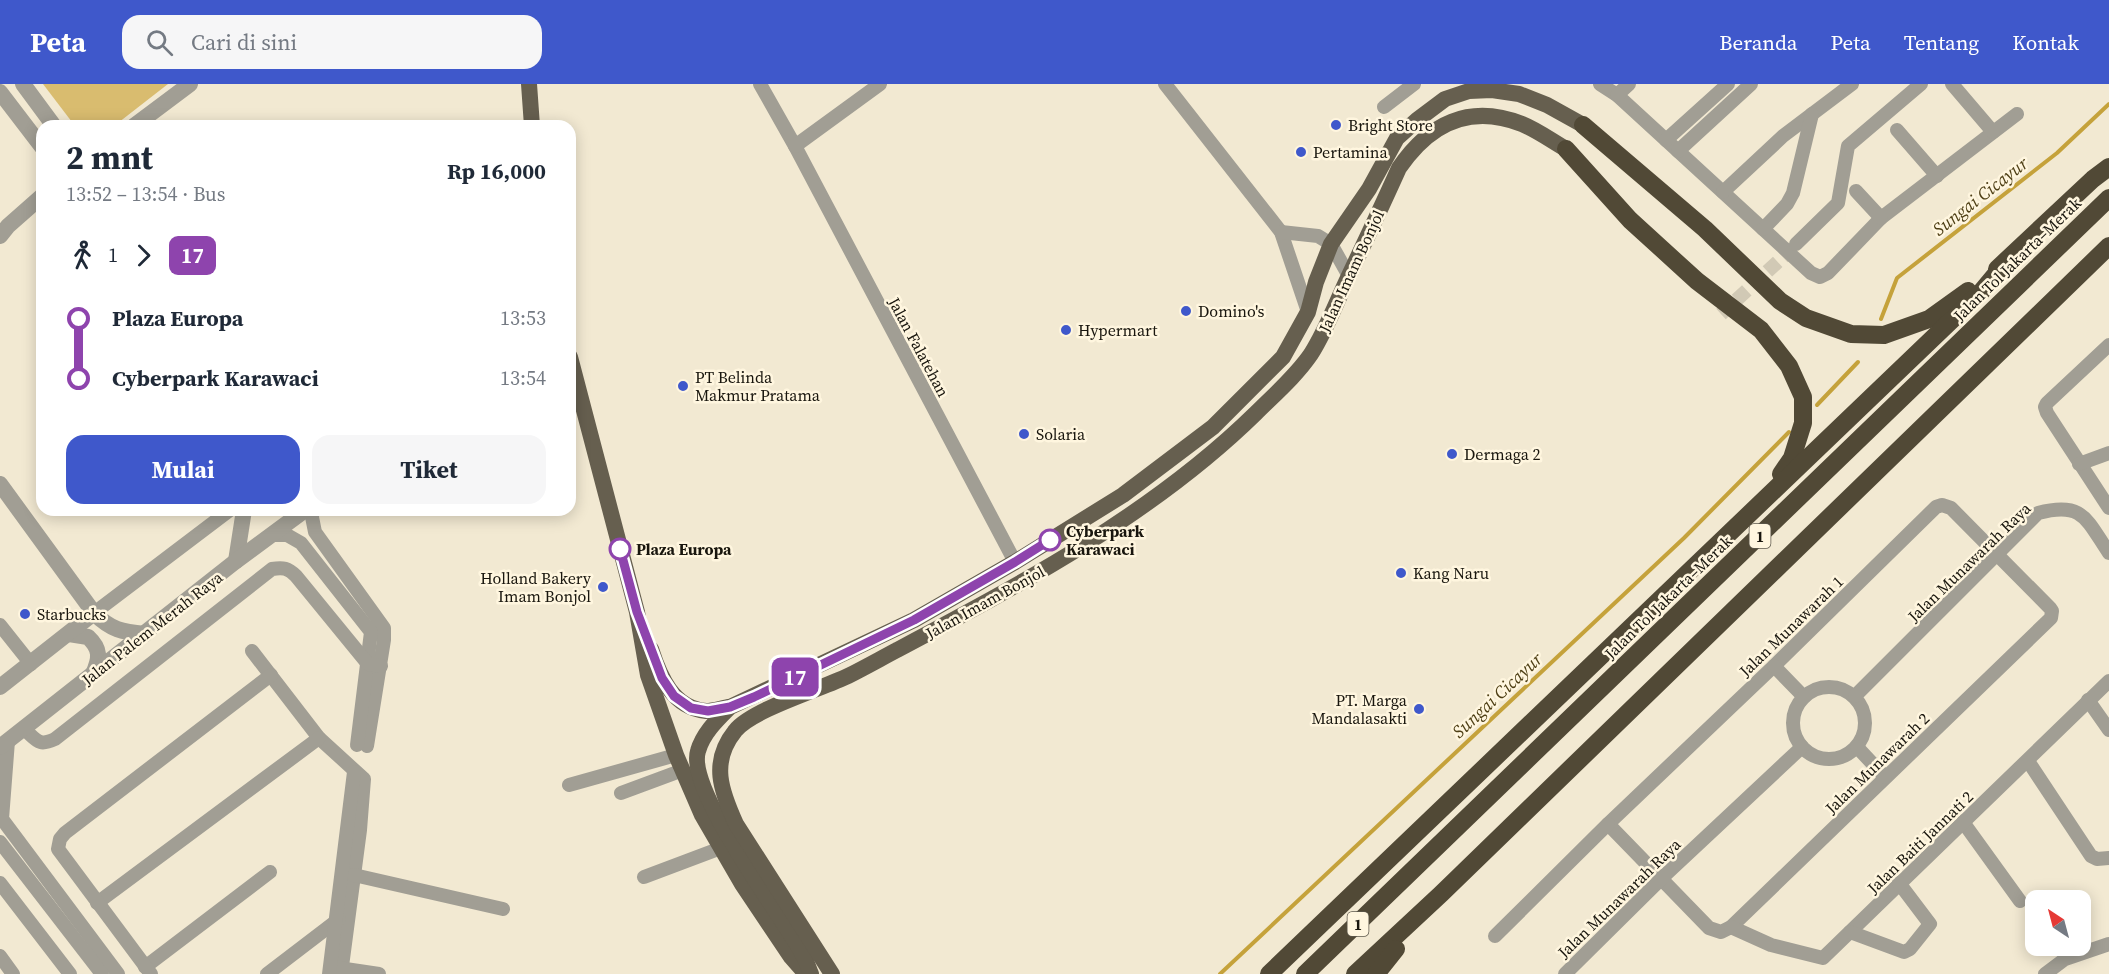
<!DOCTYPE html>
<html lang="id">
<head>
<meta charset="utf-8">
<style>
	body { margin:0; font-family:"Source Serif 4",serif; background:#f6f6f7; color:#1f2937; height:100vh; display:flex; flex-direction:column; font-size:22px; white-space:nowrap }
	* { box-sizing:border-box; margin:0 }
	p { font-size:20px; color:#747a83 }
	.icon { flex:none; width:33px; height:33px; fill:none; stroke:currentColor; stroke-width:2; stroke-linecap:round; stroke-linejoin:round }
	.map { position:relative; flex:1; overflow:hidden }
	.sheet { position:absolute; left:36px; top:36px; width:540px; height:396px; display:flex; flex-direction:column; background:#fff; border-radius:18px; box-shadow:0 3px 15px #0003 }
	.sheet>* { flex:none }
	.badge { padding:0 12px; border-radius:9px; font-size:21px; line-height:39px }
	.needle { width:39px; rotate:324deg }
	.controls { position:absolute; left:2025px; top:806px; display:grid; gap:12px }
	.controls a { display:grid; place-items:center; width:66px; height:66px; border-radius:12px; background:#fff; box-shadow:0 3px 15px #0003; font-size:30px }
	.map>.badge { position:absolute; translate:-50% -50%; box-shadow:0 0 0 3px #fff }
	.legs { display:flex; align-items:center; gap:9px; height:66px; padding:0 30px; font-size:20px }
	.legs p { margin-inline-start:auto }
	.summary { display:flex; align-items:center; justify-content:space-between; height:102px; padding:0 30px }
	h1 { font-size:33px; font-weight:700; line-height:45px }
	.action { display:flex; gap:12px; margin-top:auto; padding:12px 30px }
	.action a { flex:1; height:69px; border-radius:18px; background:#3f58cb; color:#fff; font-size:24px; font-weight:700; line-height:69px; text-align:center }
	.action a+a { background:#f6f6f7; color:#1f2937 }
	ul { padding:0 30px; list-style:none }
	li { display:flex; align-items:center; gap:21px; height:60px; font-size:22px }
	li i { display:grid; place-items:center; width:9px; height:100%; margin:0 8px; background:currentColor }
	li i::after { content:''; width:15px; height:15px; margin:-8px; border:4px solid; border-radius:50%; background:#fff }
	li p { margin-inline-start:auto }
	li:first-child i { background:linear-gradient(#0000 50%,currentColor 0) }
	li:last-child i { background:linear-gradient(currentColor 50%,#0000 0) }
	header { display:flex; align-items:center; gap:36px; box-sizing:border-box; height:84px; padding:0 30px; background:#3f58cb; color:#fff }
	header strong { font-size:28px }
	nav { display:flex; gap:33px; margin-inline-start:auto; font-size:21px }
	.search { width:420px; height:54px; background:#f6f6f7; display:flex; align-items:center; gap:15px; box-sizing:border-box; padding:0 21px; border-radius:18px; color:#747a83; font-size:22px }
	.map>svg:first-child { display:block }
	.green { fill:#d9bc6f }
	.lines { fill:none; stroke-linecap:round; stroke-linejoin:round }
	.stream { stroke:#c5a23b; stroke-width:4 }
	.minor-tunnel { stroke:#d1c9b5; stroke-width:14; stroke-dasharray:14 7; stroke-linecap:butt }
	.minor { stroke:#a19e94; stroke-width:14 }
	.tertiary { stroke:#a19e94; stroke-width:16 }
	.primary { stroke:#665f4f; stroke-width:16 }
	.motorway { stroke:#514936; stroke-width:18 }
	.line-1-casing { stroke:#fff; stroke-width:14 }
	.line-1 { stroke:#8e44ad; stroke-width:9 }
	.poi-dot { fill:#3f58cb; stroke:#fff6df; stroke-width:2 }
	.stop-1-dot { fill:#fff; stroke:#8e44ad; stroke-width:3 }
	.labels { text-anchor:middle; dominant-baseline:central; stroke-width:5; stroke-linejoin:round; paint-order:stroke }
	.shield { fill:#fff6df; stroke:#5e594d; stroke-width:1.5 }
	.shield-label { font-size:15px; font-weight:bold; fill:#19160e }
	.poi-label { font-size:16px; fill:#19160e; stroke:#fff6df; text-anchor:start }
	.street-label { font-size:16px; fill:#19160e; stroke:#fff6df }
	.stop-label { font-size:16px; font-weight:bold; fill:#19160e; stroke:#fff6df; text-anchor:start }
	.water-label { font-size:18px; font-style:italic; fill:#4e3f15; stroke:#fff6df }
</style>
</head>
<body>
<header>
<strong>Peta</strong>
<div class="search"><svg class="icon" aria-label="search" viewBox="0 0 24 24"><circle cx="10" cy="10" r="6"/><path d="M15 15l6 6"/></svg>Cari di sini</div>
<nav><a>Beranda</a><a>Peta</a><a>Tentang</a><a>Kontak</a></nav>
</header>
<div class="map">
<svg width="2109" height="890" viewBox="0 0 2109 890">
	<rect width="100%" height="100%" fill="#f2e9d2"/>
	<polygon class="green" points="43,0 168,0 114,42 75,42"/>
	<g class="lines">
		<g class="stream">
			<polyline points="1881,235 1897,194 2057,69 2109,20"/>
			<polyline points="1817,321 1858,278"/>
			<polyline points="1220,890 1684,454 1789,348"/>
		</g>
		<polyline class="minor-tunnel" points="1721,230 1795,162"/>
		<g class="minor">
			<polyline points="760,0 795,62 1015,478"/>
			<polyline points="1165,0 1281,148 1308,228"/>
			<polyline points="1600,0 1617,11 1811,189 1820,193 1828,189 1881,134 2017,30"/>
			<polyline points="1952,0 1993,48"/>
			<polyline points="1617,11 1629,0"/>
			<polyline points="1384,23 1414,0"/>
			<polyline points="1897,46 1937,92"/>
			<polyline points="1666,56 1728,0"/>
			<polyline points="795,62 880,0"/>
			<polyline points="1678,67 1751,0"/>
			<polyline points="1856,107 1881,134"/>
			<polyline points="1723,108 1783,52 1852,0"/>
			<polyline points="1763,145 1787,120 1793,109 1812,30"/>
			<polyline points="1281,148 1318,152 1331,160 1349,192"/>
			<polyline points="1796,160 1838,119 1848,62 1921,0"/>
			<polyline points="2109,261 2047,319 2045,323 2047,329 2109,424"/>
			<polyline points="2079,380 2109,369"/>
			<polygon points="1942,421 1951,424 2050,524 2052,527 2051,534 1731,843 1721,848 1709,844 1608,740 1774,582 1936,423"/>
			<polyline points="313,426 312,433 315,448 384,544 384,556 367,662"/>
			<polyline points="272,451 287,451 301,459 371,548 357,661"/>
			<polyline points="94,529 230,426"/>
			<polyline points="0,541 31,580"/>
			<polyline points="252,567 319,654 364,695 360,746 341,890"/>
			<polyline points="1774,582 1804,613"/>
			<circle cx="1829" cy="639" r="36"/>
			<path d="M 1855,612 L 2038,429 C 2083,417 2086,435 2109,469"/>
			<polyline points="2088,616 2109,646"/>
			<path d="M 24,645 C 37,656 38,663 55,655 L 272,485 C 283,483 288,484 296,492 L 368,580 L 381,582"/>
			<polyline points="8,657 2,735 118,890"/>
			<polyline points="1857,663 1885,693"/>
			<polyline points="2028,677 2091,772 2097,775 2109,774"/>
			<polyline points="569,701 676,671"/>
			<polyline points="621,709 683,686"/>
			<polyline points="1963,738 2020,817"/>
			<polyline points="0,758 102,890"/>
			<polyline points="354,791 503,825"/>
			<polyline points="644,793 721,764"/>
			<polyline points="0,799 70,890"/>
			<polyline points="97,819 319,654"/>
			<polyline points="1731,843 1771,861 1823,874 2109,597"/>
			<polyline points="1850,848 1904,868 1910,865 1930,840 1899,799"/>
			<polyline points="1495,852 1608,740"/>
			<polyline points="0,872 13,890"/>
			<polyline points="145,883 270,788"/>
			<polyline points="332,883 379,890"/>
			<polyline points="151,890 58,765 60,755 65,749 271,591"/>
			<polyline points="267,890 339,835"/>
			<polyline points="329,890 354,688"/>
			<polyline points="1565,890 1662,794 1802,663"/>
			<polyline points="2045,890 2065,875 2109,860"/>
		</g>
		<g class="tertiary">
			<polyline points="23,0 54,42"/>
			<polyline points="0,8 42,63"/>
			<polyline points="134,42 190,0"/>
			<polyline points="0,152 8,142 42,112"/>
			<path d="M 0,400 L 94,529 C 111,546 122,548 145,550"/>
			<polyline points="236,477 244,426"/>
			<path d="M 69,550 L 88,553 C 101,565 100,574 93,590"/>
			<polyline points="0,603 94,529"/>
			<polyline points="0,663 236,477 305,426"/>
		</g>
		<g class="primary">
			<polyline points="529,0 532,42"/>
			<polyline points="570,273 637,528 648,591 676,671 702,731 742,800 791,873 806,890"/>
			<path d="M 651,565 C 660,593 673,624 706,627 C 713,627 722,624 729,623"/>
			<path d="M 811,890 C 808,883 806,875 802,869 C 781,830 686,706 698,667 C 703,649 717,636 730,623 L 914,536 L 1015,478 L 1123,411 L 1213,343 L 1283,273 L 1308,228 L 1316,198 L 1331,160 L 1369,105 L 1397,54 L 1417,36 L 1445,15 L 1469,7 L 1492,6 L 1519,10 L 1547,21 L 1583,41"/>
			<path d="M 832,890 L 736,740 C 721,707 710,678 735,647 C 751,626 821,605 848,592 C 864,584 880,575 897,566 C 1023,499 1153,430 1256,329 C 1275,310 1296,292 1311,270 C 1325,248 1335,222 1346,198 C 1364,160 1382,122 1399,84 C 1429,40 1469,19 1522,40 C 1537,46 1552,57 1566,65"/>
		</g>
		<g class="motorway">
			<polyline points="1583,41 1705,145 1780,217 1806,234 1851,250 1884,251 1929,235 1968,207"/>
			<polyline points="1566,65 1630,136 1697,197 1761,246 1789,282 1803,313 1803,339 1792,374 1781,390"/>
			<polyline points="1997,185 2093,95 2109,83"/>
			<polyline points="1269,890 1981,208 2006,178"/>
			<polyline points="1305,890 2109,114"/>
			<polyline points="1355,890 1441,810 2109,162"/>
			<polyline points="1376,890 1396,865"/>
		</g>
	</g>
	<g class="lines">
		<defs>
			<polyline id="line-1" points="620,465 637,528 662,594 674,612 691,624 708,627 730,623 754,613 914,536 1015,478 1050,456"/>
		</defs>
		<use href="#line-1" class="line-1-casing"/>
		<use href="#line-1" class="line-1"/>
	</g>
	<g class="poi-dot">
		<circle cx="1336" cy="41" r="6"/>
		<circle cx="1301" cy="68" r="6"/>
		<circle cx="1186" cy="227" r="6"/>
		<circle cx="1066" cy="246" r="6"/>
		<circle cx="683" cy="302" r="6"/>
		<circle cx="1024" cy="350" r="6"/>
		<circle cx="1452" cy="370" r="6"/>
		<circle cx="1401" cy="489" r="6"/>
		<circle cx="603" cy="503" r="6"/>
		<circle cx="25" cy="530" r="6"/>
		<circle cx="1419" cy="625" r="6"/>
	</g>
	<g class="stop-1-dot">
		<circle cx="1050" cy="456" r="10"/>
		<circle cx="620" cy="465" r="10"/>
	</g>
	<g class="labels">
		<g class="shield">
			<rect x="1749.5" y="440" width="21" height="24" rx="4.5"/>
			<rect x="1347.5" y="828" width="21" height="24" rx="4.5"/>
		</g>
		<g class="shield-label">
			<text x="1760" y="452">1</text>
			<text x="1358" y="840">1</text>
		</g>
		<g class="poi-label">
			<text x="1348" y="41">Bright Store</text>
			<text x="1313" y="68">Pertamina</text>
			<text x="1198" y="227">Domino's</text>
			<text x="1078" y="246">Hypermart</text>
			<text x="695" y="293">PT Belinda<tspan x="695" dy="18">Makmur Pratama</tspan></text>
			<text x="1036" y="350">Solaria</text>
			<text x="1464" y="370">Dermaga 2</text>
			<text x="1413" y="489">Kang Naru</text>
			<text x="591" y="494" text-anchor="end">Holland Bakery<tspan x="591" dy="18">Imam Bonjol</tspan></text>
			<text x="37" y="530">Starbucks</text>
			<text x="1407" y="616" text-anchor="end">PT. Marga<tspan x="1407" dy="18">Mandalasakti</tspan></text>
		</g>
		<g class="street-label">
			<text transform="translate(2017 175) rotate(-44)">Jalan Tol Jakarta–Merak</text>
			<text transform="translate(1351 187) rotate(-65)">Jalan Imam Bonjol</text>
			<text transform="translate(919 263) rotate(62)">Jalan Falatehan</text>
			<text transform="translate(1969 478) rotate(-44)">Jalan Munawarah Raya</text>
			<text transform="translate(1668 513) rotate(-44)">Jalan Tol Jakarta–Merak</text>
			<text transform="translate(985 518) rotate(-29)">Jalan Imam Bonjol</text>
			<text transform="translate(1791 542) rotate(-44)">Jalan Munawarah 1</text>
			<text transform="translate(152 544) rotate(-38)">Jalan Palem Merah Raya</text>
			<text transform="translate(1877 679) rotate(-44)">Jalan Munawarah 2</text>
			<text transform="translate(1920 758) rotate(-44)">Jalan Baiti Jannati 2</text>
			<text transform="translate(1619 814) rotate(-44)">Jalan Munawarah Raya</text>
		</g>
		<g class="stop-label">
			<text x="1066" y="447">Cyberpark<tspan x="1066" dy="18">Karawaci</tspan></text>
			<text x="636" y="465">Plaza Europa</text>
		</g>
		<g class="water-label">
			<text transform="translate(1980 112) rotate(-38)">Sungai Cicayur</text>
			<text transform="translate(1497 611) rotate(-43)">Sungai Cicayur</text>
		</g>
	</g>
</svg>
<div class="controls">
<a><svg class="needle" viewBox="-14 -14 28 28"><path d="M0-13l5 13h-10z" fill="#e53935"/><path d="M0 13l5-13h-10z" fill="#747a83"/></svg></a>
</div>
<b class="badge" style="left:795px;top:593px;background:#8e44ad;color:#fff">17</b>
<section class="sheet">
<div class="summary"><div><h1>2 mnt</h1><p>13:52 – 13:54 · Bus</p></div><b>Rp 16,000</b></div>
<div class="legs"><svg class="icon" aria-label="walk" viewBox="0 0 24 24"><circle cx="13" cy="4" r="2"/><path d="M13 8l-2 6 4 7M11 14l-3 7M7 12l3-4h3l4 4"/></svg>1<svg class="icon" aria-label="forward" viewBox="0 0 24 24"><path d="M9 5l7 7-7 7"/></svg><b class="badge" style="background:#8e44ad;color:#fff">17</b></div>
<ul>
<li><i style="color:#8e44ad"></i><b>Plaza Europa</b><p>13:53</p></li>
<li><i style="color:#8e44ad"></i><b>Cyberpark Karawaci</b><p>13:54</p></li>
</ul>
<div class="action"><a>Mulai</a><a>Tiket</a></div>
</section>
</div>
</body>
</html>
